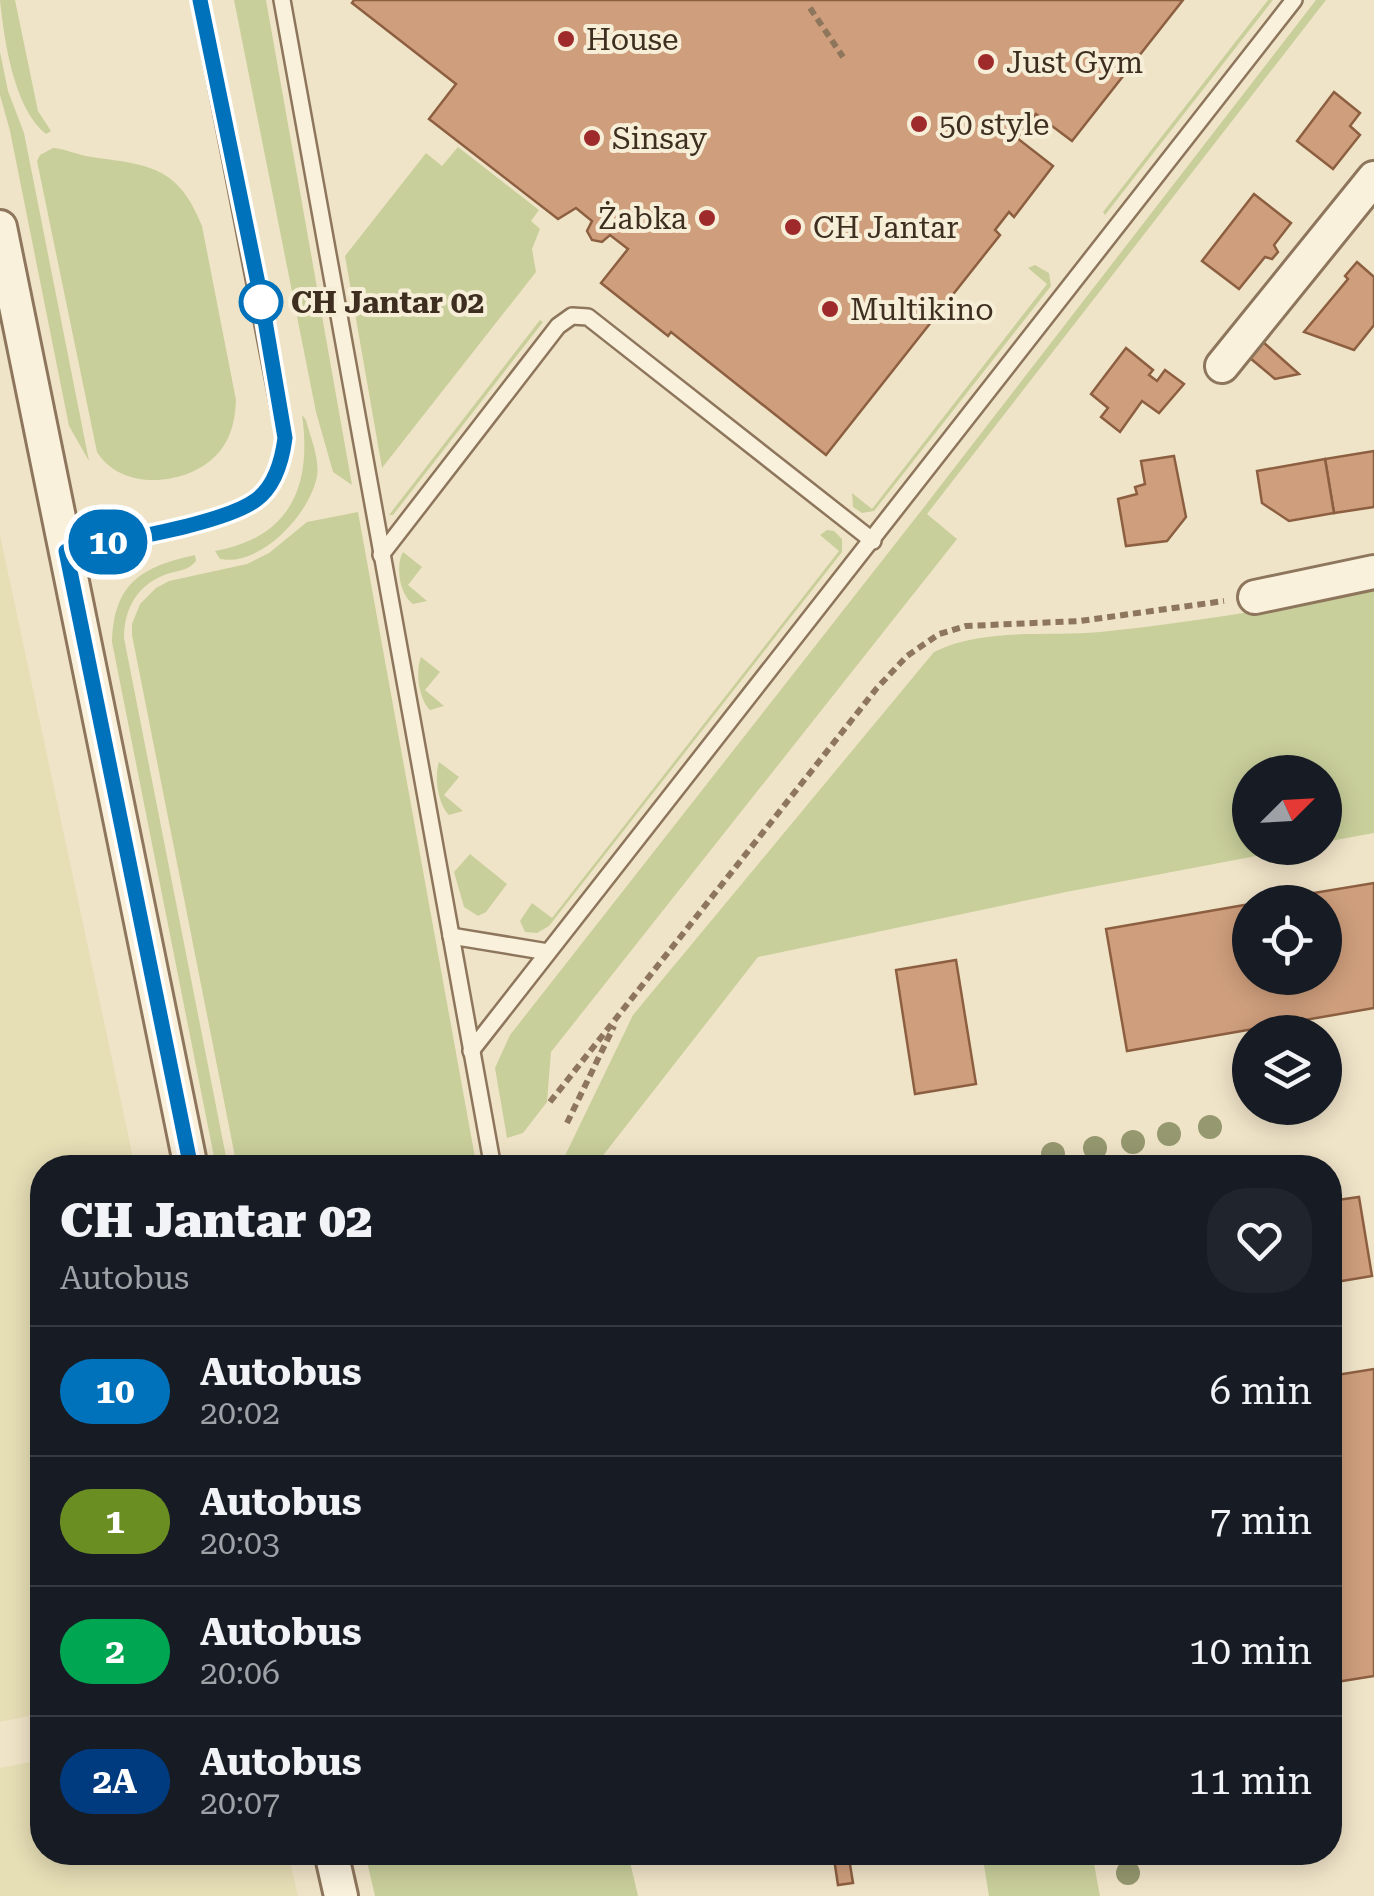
<!DOCTYPE html>
<html lang="pl">
<head>
<meta charset="utf-8">
<style>
	body { margin:0; font-family:"Roboto Serif",serif; background:#20242c; color:#f1f3f6; height:100vh; display:flex; flex-direction:column; font-size:38px; white-space:nowrap }
	* { box-sizing:border-box; margin:0 }
	p { font-size:32px; color:#9ea1a6 }
	.icon { flex:none; width:55px; height:55px; fill:none; stroke:currentColor; stroke-width:2; stroke-linecap:round; stroke-linejoin:round }
	.map { position:relative; flex:1; overflow:hidden }
	.panel { position:absolute; left:30px; top:1155px; width:1312px; height:710px; display:flex; flex-direction:column; background:#171b24; border-radius:40px; box-shadow:0 5px 25px #0003 }
	.panel>* { flex:none }
	.badge { padding:0 20px; border-radius:32px; font-size:35px; line-height:65px }
	.needle { width:65px; rotate:66deg }
	.fabs { position:absolute; left:1232px; top:755px; display:grid; gap:20px }
	.fabs a { display:grid; place-items:center; width:110px; height:110px; border-radius:50%; background:#171b24; box-shadow:0 5px 25px #0003; font-size:50px }
	.map>.badge { position:absolute; translate:-50% -50%; box-shadow:0 0 0 5px #fff }
	.round { display:grid; place-items:center; flex:none; width:105px; height:105px; border-radius:40px; background:#20242c }
	.head { display:flex; align-items:center; justify-content:space-between; height:170px; padding:0 30px }
	h1 { font-size:48px; font-weight:800; line-height:75px }
	ul { padding:0; list-style:none }
	li { display:flex; align-items:center; gap:30px; height:130px; padding:0 30px; border-top:2px solid #363941 }
	li div { flex:1 }
	li b { display:block; font-size:38px }
	li em { font-style:normal }
	li .badge { min-width:110px; font-weight:700; text-align:center }
	.map>svg:first-child { display:block }
	.farmland { fill:#e6deb5 }
	.green { fill:#c9cf9b }
	.building { fill:#cf9f7d; stroke:#8d5f41; stroke-width:2.5 }
	.lines { fill:none; stroke-linecap:round; stroke-linejoin:round }
	.lane-casing { stroke:#8d765c; stroke-width:20 }
	.street-casing { stroke:#8d765c; stroke-width:38 }
	.path { stroke:#8d765c; stroke-width:6; stroke-dasharray:8 5; stroke-linecap:butt }
	.lane { stroke:#faf1dc; stroke-width:15 }
	.street { stroke:#faf1dc; stroke-width:32 }
	.tree { fill:#96986f }
	.line-casing { stroke:#fff; stroke-width:22 }
	.line { stroke:#0072bc; stroke-width:15 }
	.poi-dot { fill:#9e2a2b; stroke:#f7eed8; stroke-width:4 }
	.stop-dot { fill:#fff; stroke:#0072bc; stroke-width:5 }
	.labels { text-anchor:middle; dominant-baseline:central; stroke-width:8; stroke-linejoin:round; paint-order:stroke }
	.poi-label { font-size:30px; fill:#3d2e20; stroke:#f7eed8; text-anchor:start }
	.stop-label { font-size:30px; font-weight:bold; fill:#3d2e20; stroke:#f7eed8; text-anchor:start }
</style>
</head>
<body>
<div class="map">
<svg width="1374" height="1896" viewBox="0 0 1374 1896">
	<rect width="100%" height="100%" fill="#f0e4c8"/>
	<g class="farmland">
		<polygon points="0,535 135,1167 42,1168 42,1713 0,1722"/>
		<polygon points="42,1760 42,1852 288,1853 298,1896 0,1896 0,1768"/>
	</g>
	<g class="green">
		<path d="M 0,0 L 15,0 L 38,111 L 51,131 L 46,134 C 14,109 4,40 0,0 Z"/>
		<polygon points="234,0 266,0 352,485 333,472 316,412"/>
		<polygon points="1268,0 1273,0 1105,215 1103,212"/>
		<polygon points="1316,0 1326,0 927,514 957,539 551,1052 547,1102 523,1133 507,1138 495,1068 510,1035 921,511"/>
		<polygon points="0,52 8,91 24,133 89,461 69,426 10,131 0,95"/>
		<polygon points="458,147 539,210 531,221 540,229 532,249 536,272 382,468 345,256 426,153 442,166"/>
		<path d="M 53,148 C 66,149 78,155 91,157 C 148,165 178,165 202,226 L 236,400 C 235,419 232,436 220,451 C 192,486 122,493 97,452 L 37,161 L 40,155 Z"/>
		<polygon points="1035,265 1049,273 1051,286 874,511 862,513 853,507 852,493 872,509 1047,284 1028,268"/>
		<polygon points="540,320 543,322 393,515 389,515"/>
		<path d="M 302,415 L 306,420 C 310,436 320,459 317,476 C 310,514 261,567 220,559 L 215,551 C 291,537 312,486 302,415 Z"/>
		<polygon points="358,512 476,1163 471,1168 237,1167 132,635 132,624 140,604 156,588 169,581 247,564 269,553 307,522"/>
		<polygon points="827,530 834,531 842,539 842,552 549,926 537,933 525,932 520,921 532,903 552,918 839,551 820,535"/>
		<path d="M 403,552 L 422,567 L 408,585 L 427,601 L 413,604 C 400,595 395,566 403,552 Z"/>
		<path d="M 195,555 L 196,561 C 188,571 179,570 167,574 C 138,584 124,608 124,638 L 228,1167 L 216,1167 L 112,642 C 114,583 141,567 195,555 Z"/>
		<path d="M 1374,590 L 1374,833 L 1325,842 L 1325,772 L 1250,772 L 1250,848 L 1298,848 L 1066,892 L 758,957 L 594,1167 L 559,1168 L 633,1015 L 934,652 C 983,627 1046,637 1100,632 C 1192,623 1283,607 1374,590 Z"/>
		<path d="M 421,657 L 440,672 L 425,690 L 444,706 L 430,710 C 419,699 415,672 421,657 Z"/>
		<path d="M 439,762 L 459,777 L 444,795 L 463,811 L 449,815 C 438,804 434,777 439,762 Z"/>
		<polygon points="470,854 507,884 486,912 478,916 464,907 454,872"/>
		<polygon points="365,1853 628,1853 638,1896 375,1896"/>
		<polygon points="982,1853 1092,1853 1100,1896 989,1896"/>
	</g>
	<g class="building">
		<polygon points="354,0 1183,0 1072,141 1036,114 1017,138 1053,166 1014,217 1009,212 995,230 1000,235 826,455 671,332 668,336 601,283 628,249 610,235 602,242 592,240 587,231 592,221 576,208 558,219 429,119 456,84 352,3"/>
		<polygon points="1334,92 1360,113 1350,126 1360,135 1333,169 1297,141"/>
		<polygon points="1254,194 1291,223 1274,245 1278,252 1272,259 1265,257 1239,289 1202,261"/>
		<polygon points="1357,262 1374,277 1374,325 1354,350 1304,332 1348,279 1345,276"/>
		<polygon points="1263,342 1299,374 1275,379 1250,358"/>
		<polygon points="1126,348 1153,370 1149,375 1157,381 1165,370 1184,384 1159,413 1142,401 1120,432 1101,417 1108,408 1091,394"/>
		<polygon points="1374,451 1374,507 1334,513 1325,459"/>
		<polygon points="1174,456 1186,517 1167,541 1126,546 1118,499 1137,494 1135,487 1145,484 1141,461"/>
		<polygon points="1325,459 1334,513 1289,521 1262,503 1257,471"/>
		<polygon points="1374,883 1374,1008 1127,1051 1106,929 1250,904 1250,978 1325,978 1325,902 1259,902"/>
		<polygon points="956,960 976,1084 915,1094 896,970"/>
		<polygon points="1359,1197 1372,1276 1330,1283 1330,1201"/>
		<polygon points="1374,1369 1374,1676 1330,1683 1330,1376"/>
		<polygon points="833,1852 848,1852 853,1883 838,1885"/>
	</g>
	<g class="lines">
		<defs>
			<g id="lane">
				<polyline points="282,0 493,1168"/>
				<path d="M 66,551 C 111,541 223,525 256,500 C 275,486 282,461 285,438 L 200,0"/>
				<polyline points="381,555 558,326 572,316 588,317 873,541"/>
				<polyline points="451,936 548,952"/>
				<polyline points="471,1051 1294,0"/>
			</g>
			<g id="street">
				<polyline points="0,227 191,1168"/>
				<polyline points="1222,366 1374,178"/>
				<polyline points="1255,597 1374,572"/>
				<polyline points="331,1852 341,1896"/>
			</g>
		</defs>
		<use href="#lane" class="lane-casing"/>
		<use href="#street" class="street-casing"/>
		<g class="path">
			<polyline points="810,8 843,57"/>
			<polyline points="550,1102 877,688 907,656 939,634 966,626 1080,621 1224,601"/>
			<polyline points="567,1123 614,1026"/>
		</g>
		<use href="#lane" class="lane"/>
		<use href="#street" class="street"/>
	</g>
	<g class="tree">
		<circle cx="1210" cy="1127" r="12"/>
		<circle cx="1169" cy="1134" r="12"/>
		<circle cx="1133" cy="1142" r="12"/>
		<circle cx="1095" cy="1148" r="12"/>
		<circle cx="1053" cy="1154" r="12"/>
		<circle cx="1128" cy="1873" r="12"/>
	</g>
	<g class="lines">
		<defs>
			<path id="line" d="M 191,1168 L 66,551 C 112,541 222,525 256,500 C 275,486 282,461 285,438 L 262,303 L 200,0"/>
		</defs>
		<use href="#line" class="line-casing"/>
		<use href="#line" class="line"/>
	</g>
	<g class="poi-dot">
		<circle cx="566" cy="39" r="10"/>
		<circle cx="986" cy="62" r="10"/>
		<circle cx="919" cy="124" r="10"/>
		<circle cx="592" cy="138" r="10"/>
		<circle cx="707" cy="218" r="10"/>
		<circle cx="793" cy="227" r="10"/>
		<circle cx="830" cy="309" r="10"/>
	</g>
	<circle class="stop-dot" cx="261" cy="302" r="20"/>
	<g class="labels">
		<g class="poi-label">
			<text x="586" y="39">House</text>
			<text x="1006" y="62">Just Gym</text>
			<text x="939" y="124">50 style</text>
			<text x="612" y="138">Sinsay</text>
			<text x="687" y="218" text-anchor="end">Żabka</text>
			<text x="813" y="227">CH Jantar</text>
			<text x="850" y="309">Multikino</text>
		</g>
		<g class="stop-label">
			<text x="291" y="302">CH Jantar 02</text>
		</g>
	</g>
</svg>
<div class="fabs">
<a><svg class="needle" viewBox="-14 -14 28 28"><path d="M0-13l5 13h-10z" fill="#e53935"/><path d="M0 13l5-13h-10z" fill="#9ea1a6"/></svg></a>
<a><svg class="icon" aria-label="locate" viewBox="0 0 24 24"><circle cx="12" cy="12" r="6"/><path d="M12 2v4M12 18v4M2 12h4M18 12h4"/></svg></a>
<a><svg class="icon" aria-label="layers" viewBox="0 0 24 24"><path d="M12 4l9 5-9 5-9-5zM3 14l9 5 9-5"/></svg></a>
</div>
<b class="badge" style="left:108px;top:542px;background:#0072bc;color:#fff">10</b>
<section class="panel">
<div class="head"><div><h1>CH Jantar 02</h1><p>Autobus</p></div><a class="round"><svg class="icon" aria-label="heart" viewBox="0 0 24 24"><path d="M12 20l-8-8c-3-5 5-10 8-4 3-6 11-1 8 4z"/></svg></a></div>
<ul>
<li><span class="badge" style="background:#0072bc;color:#fff">10</span><div><b>Autobus</b><p>20:02</p></div><em>6 min</em></li>
<li><span class="badge" style="background:#6b8e23;color:#fff">1</span><div><b>Autobus</b><p>20:03</p></div><em>7 min</em></li>
<li><span class="badge" style="background:#00a651;color:#fff">2</span><div><b>Autobus</b><p>20:06</p></div><em>10 min</em></li>
<li><span class="badge" style="background:#003b80;color:#fff">2A</span><div><b>Autobus</b><p>20:07</p></div><em>11 min</em></li>
</ul>
</section>
</div>
</body>
</html>
